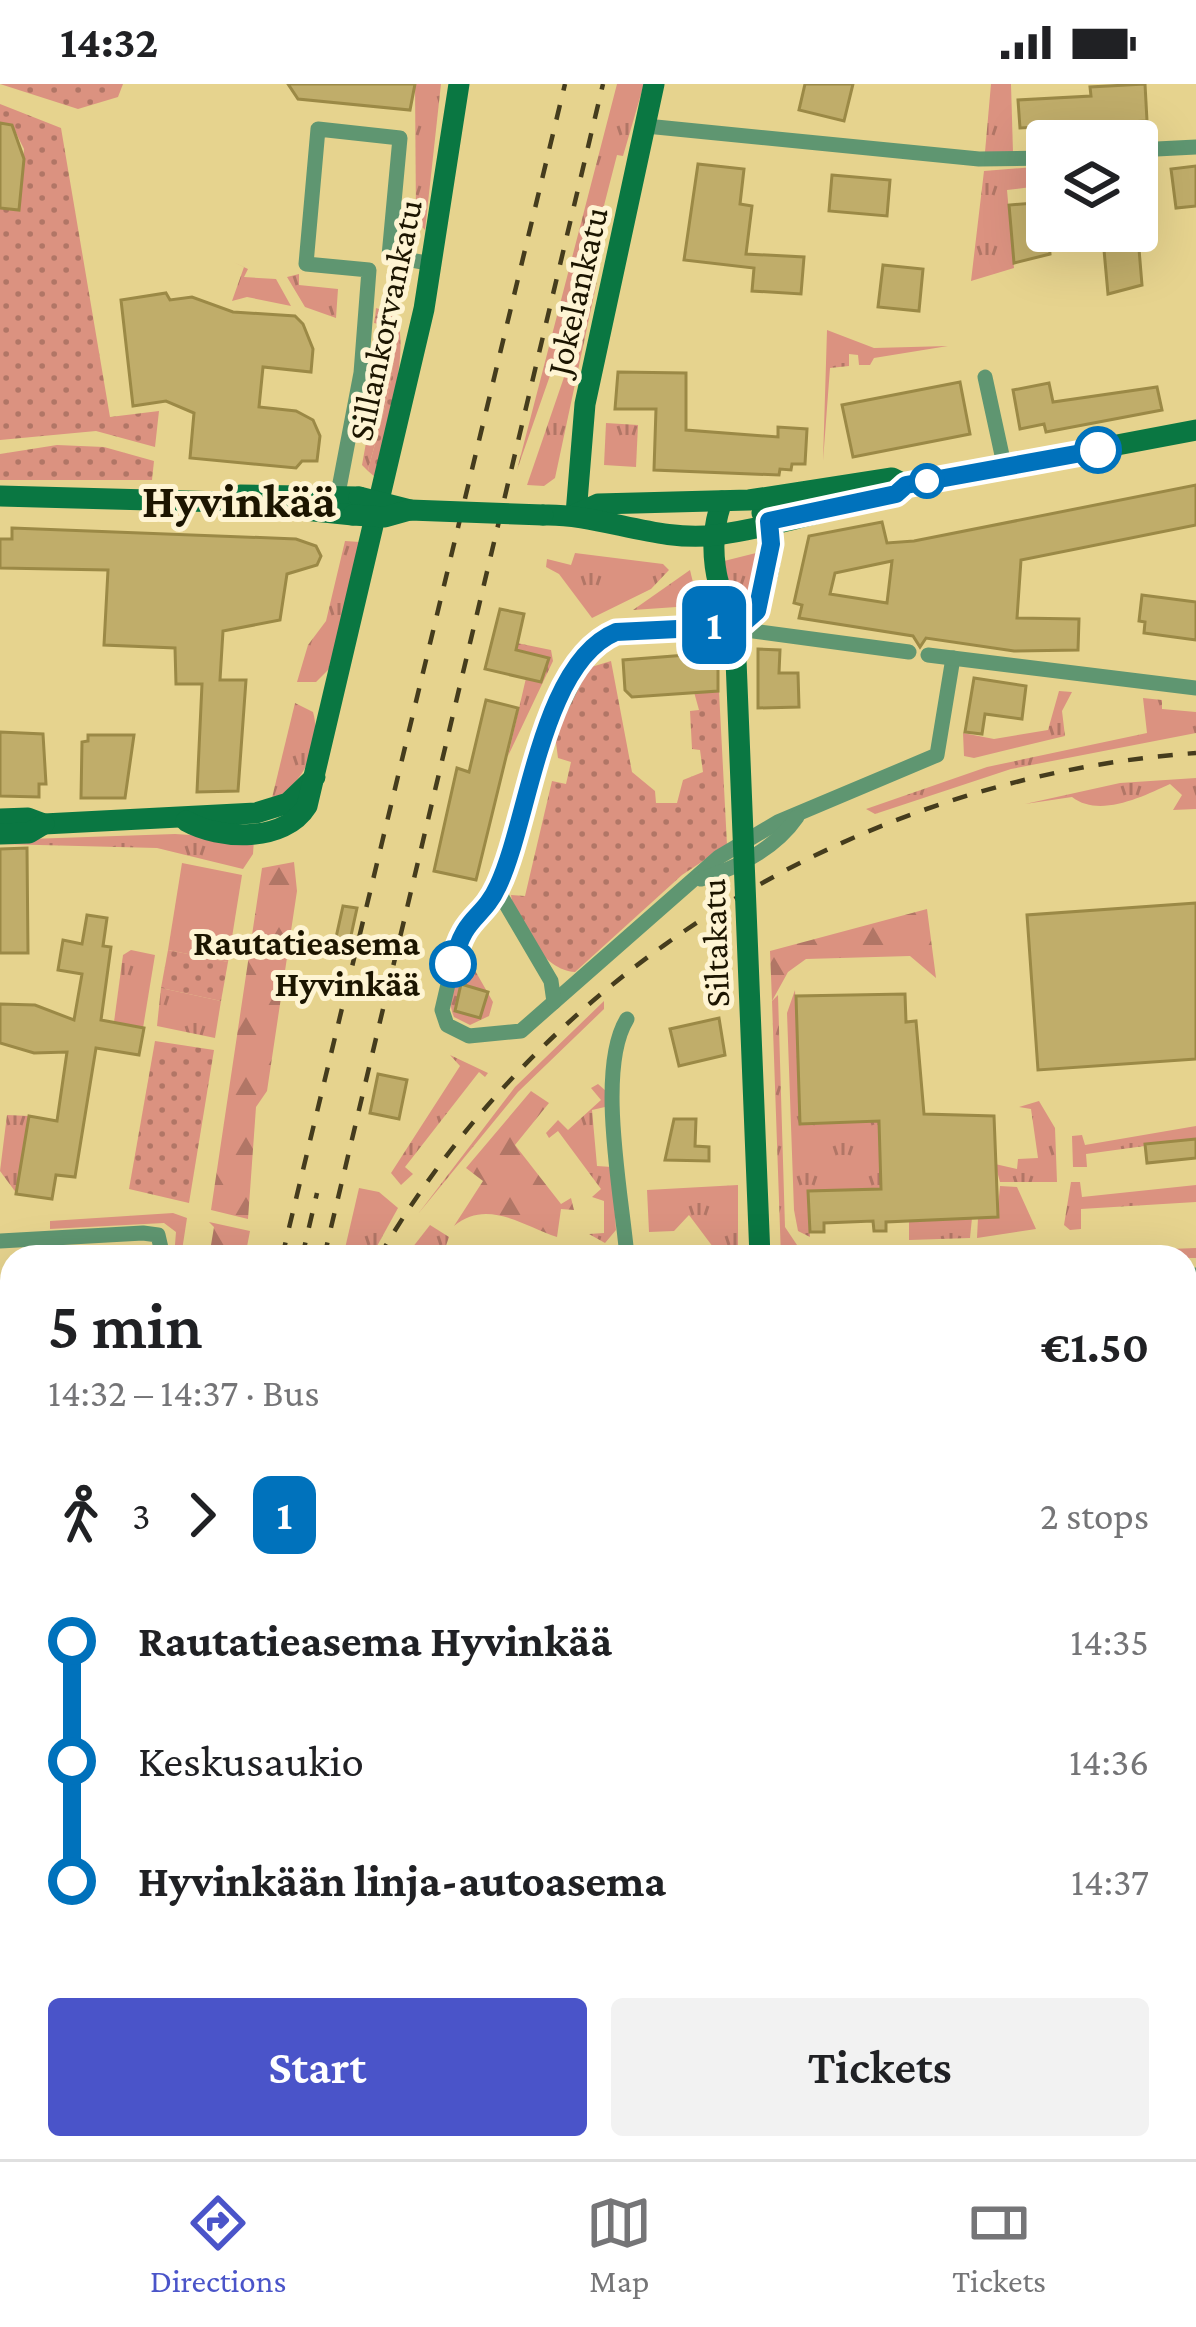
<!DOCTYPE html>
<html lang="en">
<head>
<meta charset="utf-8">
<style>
	body { margin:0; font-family:"Crimson Pro",serif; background:#f2f2f2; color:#202124; height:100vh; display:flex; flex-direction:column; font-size:45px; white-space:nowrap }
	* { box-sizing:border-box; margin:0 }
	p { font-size:39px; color:#757577 }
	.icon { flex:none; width:66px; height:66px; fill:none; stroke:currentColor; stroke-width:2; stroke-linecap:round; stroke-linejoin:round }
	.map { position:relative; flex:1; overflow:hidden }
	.details { position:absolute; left:0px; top:1161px; width:1197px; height:915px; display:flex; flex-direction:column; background:#fff; border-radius:36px 36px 0 0; box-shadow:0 12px 48px #0002 }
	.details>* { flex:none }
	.badge { padding:0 24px; border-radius:18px; font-size:42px; line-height:78px }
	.buttons { position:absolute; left:1026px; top:36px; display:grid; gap:24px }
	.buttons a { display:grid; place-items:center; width:132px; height:132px; border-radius:12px; background:#fff; box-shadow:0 12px 48px #0002; font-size:60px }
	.map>.badge { position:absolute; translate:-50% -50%; box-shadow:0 0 0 6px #fff }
	.legs { display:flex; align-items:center; gap:18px; height:132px; padding:0 48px; font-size:39px }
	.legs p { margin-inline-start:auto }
	.headline { display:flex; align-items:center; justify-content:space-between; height:204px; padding:0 48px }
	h1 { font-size:66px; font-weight:600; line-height:90px }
	.button { display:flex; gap:24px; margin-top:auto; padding:24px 48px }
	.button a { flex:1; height:138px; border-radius:12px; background:#4a54c9; color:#fff; font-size:48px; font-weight:600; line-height:138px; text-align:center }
	.button a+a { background:#f2f2f2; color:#202124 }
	ul { padding:0 48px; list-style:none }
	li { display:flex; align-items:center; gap:42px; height:120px; font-size:45px }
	li i { display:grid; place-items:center; width:18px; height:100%; margin:0 15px; background:currentColor }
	li i::after { content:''; width:30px; height:30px; margin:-15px; border:9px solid; border-radius:50%; background:#fff }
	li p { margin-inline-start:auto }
	li:first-child i { background:linear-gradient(#0000 50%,currentColor 0) }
	li:last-child i { background:linear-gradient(currentColor 50%,#0000 0) }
	.status { display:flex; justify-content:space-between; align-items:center; height:84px; padding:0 60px; background:#fff; direction:ltr }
	.status svg { height:33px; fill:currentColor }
	.tabs { display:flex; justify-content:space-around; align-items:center; height:168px; border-top:3px solid #e0e0e0; background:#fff; font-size:33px; color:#757577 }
	.tabs a { display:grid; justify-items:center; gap:6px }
	.tabs .current { color:#4a54c9 }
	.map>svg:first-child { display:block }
	.grass { fill:url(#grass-tufts) }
	.forest { fill:url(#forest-firs) }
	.park { fill:url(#park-dots) }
	.pitch { fill:#db9280 }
	.building { fill:#c0ad6a; stroke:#9b8946; stroke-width:3; fill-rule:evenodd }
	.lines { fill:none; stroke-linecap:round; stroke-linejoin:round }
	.street { stroke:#5f9671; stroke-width:15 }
	.secondary { stroke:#0a7742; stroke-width:21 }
	.rail { stroke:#453c1d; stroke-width:4.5; stroke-dasharray:15 15; stroke-linecap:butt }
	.secondary-bridge { stroke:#0a7742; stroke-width:21 }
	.line-1-casing { stroke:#fff; stroke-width:27 }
	.line-1 { stroke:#0072bc; stroke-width:18 }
	.stop-1-dot { fill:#fff; stroke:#0072bc; stroke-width:6 }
	.labels { text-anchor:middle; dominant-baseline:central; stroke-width:10; stroke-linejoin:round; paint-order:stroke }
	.street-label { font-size:36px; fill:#1c1500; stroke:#fef4d3 }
	.stop-label { font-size:36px; font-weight:bold; fill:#1c1500; stroke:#fef4d3; text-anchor:end }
	.district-label { font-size:48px; font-weight:bold; fill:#1c1500; stroke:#fef4d3 }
</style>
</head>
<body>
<div class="status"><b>14:32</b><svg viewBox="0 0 49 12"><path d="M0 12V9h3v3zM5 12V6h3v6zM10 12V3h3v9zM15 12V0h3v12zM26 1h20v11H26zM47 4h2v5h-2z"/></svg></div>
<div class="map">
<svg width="1196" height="2075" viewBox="0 0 1196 2075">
	<defs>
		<pattern id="grass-tufts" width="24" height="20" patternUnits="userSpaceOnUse" patternTransform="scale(3)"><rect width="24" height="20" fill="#db9280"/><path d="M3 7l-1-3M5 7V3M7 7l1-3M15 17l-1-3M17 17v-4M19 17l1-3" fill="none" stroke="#b17666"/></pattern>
		<pattern id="forest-firs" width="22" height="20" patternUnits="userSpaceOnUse" patternTransform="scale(3)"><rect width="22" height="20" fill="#db9280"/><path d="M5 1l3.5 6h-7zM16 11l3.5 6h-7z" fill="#b17666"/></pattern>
		<pattern id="park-dots" width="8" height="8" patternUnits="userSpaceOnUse" patternTransform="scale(3)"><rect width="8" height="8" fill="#db9280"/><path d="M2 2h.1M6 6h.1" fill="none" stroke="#b17666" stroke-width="1.8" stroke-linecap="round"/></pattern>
	</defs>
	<rect width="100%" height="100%" fill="#e6d38e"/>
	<g class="grass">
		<polygon points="415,0 441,0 425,146 416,136"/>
		<polygon points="617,0 644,0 623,72 617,71 589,180 517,386"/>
		<polygon points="991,0 1011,0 1013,69 985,68"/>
		<polygon points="1047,82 1047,101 1007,106 1014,184 971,197 984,87"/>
		<polygon points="233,178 248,185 244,193 276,195 291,222 247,213 232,217 244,183"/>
		<polygon points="299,190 299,201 338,205 336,234 305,223 287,193"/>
		<polygon points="597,197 555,394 544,402 527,401"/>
		<path d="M 375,233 L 390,238 C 406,267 376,353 368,387 L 362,381 L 387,242 L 374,239 Z"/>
		<polygon points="827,246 874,264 948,262 874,274 870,281 859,281 858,271 849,270 849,282 830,284 823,377"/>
		<polygon points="606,339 638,341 636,383 604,381"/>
		<polygon points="345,457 360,458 330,584 316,598 297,598 308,561 326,537"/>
		<polygon points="575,469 663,480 669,486 651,505 592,534 559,490 546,483 547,475 571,481"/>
		<polygon points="756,469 749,521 735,525 724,477"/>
		<polygon points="690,486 697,515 691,522 633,526"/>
		<polygon points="517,559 551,566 553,577 508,672 526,594 548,575 516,566"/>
		<polygon points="1059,607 1072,608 1062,627 1065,652 974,674 964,672 963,649 994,655 1048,646"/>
		<polygon points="1143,614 1162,616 1162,625 1196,628 1196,649 1011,685 875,730 866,725 987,683 1147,649"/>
		<path d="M 295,619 L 313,628 C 323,664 302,700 271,718 Z"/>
		<path d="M 1196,694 L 1196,725 L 1173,726 L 1182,711 L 1170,700 C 1142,713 1099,734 1072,713 L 1025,720 L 1120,699 Z"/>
		<polygon points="175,750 254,755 253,770 243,785 157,764 0,760 0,756"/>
		<path d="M 475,843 L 469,876 L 493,918 L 489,932 L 470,941 L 454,933 C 443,909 459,862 475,843 Z"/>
		<polygon points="131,866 155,871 143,944 114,938 123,871"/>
		<polygon points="161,904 221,917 215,954 157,942"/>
		<polygon points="795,906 801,1040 879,1037 881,1105 809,1108 810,1153 798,1147 794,1126 787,929"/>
		<polygon points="778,911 785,1143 805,1173 781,1173 772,917"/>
		<polygon points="604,917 604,925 518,1008 418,1130 515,1003"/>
		<polygon points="450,971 488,989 485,993 479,988 405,1083 413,1090 401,1101 391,1089 460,982"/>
		<polygon points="598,1000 606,1007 605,1023 592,1026 597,1082 612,1083 616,1146 605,1159 589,1150 604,1149 604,1117 592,1113 601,1105 558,1047 549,1054 546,1049 558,1036 568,1046 601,1016 591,1004"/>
		<polygon points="1039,1017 1055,1044 1057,1098 1000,1098 995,1080 1017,1085 1018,1075 1038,1074 1031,1025 1019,1023"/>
		<polygon points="7,1031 29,1032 17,1110 0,1087"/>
		<polygon points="1196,1042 1196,1055 1086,1070 1087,1083 1073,1083 1072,1052 1082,1051 1085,1061"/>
		<polygon points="1071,1098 1080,1098 1082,1113 1196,1101 1196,1118 1081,1125 1081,1145 1070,1146 1064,1141"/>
		<polygon points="738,1101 738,1173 713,1173 716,1167 689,1131 674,1147 649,1148 647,1106"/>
		<polygon points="1000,1102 1017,1103 1036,1145 977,1154 978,1134 997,1133"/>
		<polygon points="359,1104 379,1108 398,1124 371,1173 343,1173"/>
		<polygon points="173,1129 187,1134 181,1173 174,1173 176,1148 164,1139 50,1145 50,1137"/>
		<polygon points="972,1134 970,1154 909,1156 909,1137"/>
		<polygon points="430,1141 449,1153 442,1173 405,1173"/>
		<polygon points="1062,1161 1068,1161 1069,1169 1196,1164 1196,1174 1064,1173"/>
	</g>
	<g class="forest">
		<polygon points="294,778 297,807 267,1007 256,1023 248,1135 211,1126 262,784"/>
		<polygon points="927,825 936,894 910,872 806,875 788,888 772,917 770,867"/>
		<path d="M 531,1007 L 549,1019 L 515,1061 L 561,1120 L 571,1114 L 574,1126 L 561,1125 L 557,1153 C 523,1142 487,1114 454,1142 L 483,1097 L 466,1084 Z"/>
		<polygon points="209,1138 250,1147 245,1173 209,1173 214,1143"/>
		<polygon points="0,1449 12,1449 12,1578 0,1592"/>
		<polygon points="12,1937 12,2036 0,2032 0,1947 10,1948"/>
	</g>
	<g class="park">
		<polygon points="0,0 123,0 118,13 78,25"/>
		<polygon points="0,20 61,44 110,333 159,327 155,363 96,347 0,356 0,124 19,126 24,65 12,41 0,39"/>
		<path d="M 376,224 L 394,230 C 414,260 383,356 375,393 L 368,387 C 376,353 406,267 390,237 L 375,234 Z"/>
		<polygon points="57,361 104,363 154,377 152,396 0,396 0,370"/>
		<path d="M 611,577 L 632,688 L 655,707 L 656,719 L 677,719 L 683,696 L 703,688 L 700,666 L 692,665 L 690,627 L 699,626 L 694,608 L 719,607 L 727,761 L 682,791 L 575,888 C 545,887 515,840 511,811 L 525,812 L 552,697 L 566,700 L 571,678 L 558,674 L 555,651 L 588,584 Z"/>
		<polygon points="168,866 228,878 221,917 161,904"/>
		<polygon points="155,957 214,966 189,1119 129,1105"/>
	</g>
	<polygon class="pitch" points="182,779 242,791 228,878 168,866"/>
	<g class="building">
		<polygon points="288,0 415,0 410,26 298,15"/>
		<polygon points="805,0 853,0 844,37 799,26"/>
		<polygon points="1145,0 1147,37 1020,44 1018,16 1091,12 1090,3"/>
		<polygon points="0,39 12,41 24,75 19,126 0,124"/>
		<polygon points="698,80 744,85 740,120 752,122 746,170 804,173 801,210 752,207 754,184 684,176"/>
		<polygon points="1196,82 1196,122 1176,124 1171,85"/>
		<polygon points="832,91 890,96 887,132 829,127"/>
		<polygon points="1046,118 1050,170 1014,179 1009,121"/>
		<polygon points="1138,153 1142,201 1108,210 1103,155"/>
		<polygon points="883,181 923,185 919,227 878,223"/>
		<polygon points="166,209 170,216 192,213 233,228 295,232 303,240 313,265 311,288 263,283 259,323 296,327 313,336 320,352 317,377 302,377 296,384 190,374 194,329 166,317 133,322 121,216"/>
		<polygon points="618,288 686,289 686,346 778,353 778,343 807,345 805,380 792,380 791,386 780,385 779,391 654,386 656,325 615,325"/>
		<polygon points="960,298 970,350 853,373 842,321"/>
		<polygon points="1049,299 1053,318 1157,303 1162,326 1046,348 1044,340 1020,345 1013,306"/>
		<path d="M 1196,401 L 1196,441 L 1021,476 L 1017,534 L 1079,535 L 1078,566 L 1014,567 L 926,554 L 920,563 L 913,552 L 799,534 L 802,521 L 794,519 L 809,452 L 882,438 L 887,459 L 914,457 ZM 892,477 L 887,519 L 830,510 L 835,489 Z"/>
		<polygon points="12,444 296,455 316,462 321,472 317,481 287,490 280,536 223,547 220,596 246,596 238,707 197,708 202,600 176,600 175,564 104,561 108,486 0,484 0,455 12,455"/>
		<polygon points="1142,511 1196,518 1196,556 1144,549 1145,538 1139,537"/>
		<polygon points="500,525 524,530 516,566 549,574 541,598 485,585"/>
		<polygon points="758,565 780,566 779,589 798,589 799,623 758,624"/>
		<polygon points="712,569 718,577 718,607 632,613 625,606 623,576"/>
		<polygon points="974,594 1026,602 1022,635 985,630 982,650 965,648"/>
		<polygon points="486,616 518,624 476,796 434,787 457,684 469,688"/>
		<polygon points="0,648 43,650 46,700 39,700 39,713 0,712"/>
		<polygon points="88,651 134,651 125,714 81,714 82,658 88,657"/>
		<polygon points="27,764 28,869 0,869 0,765"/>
		<polygon points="1196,819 1196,975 1038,986 1027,831"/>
		<polygon points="343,822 357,824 347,870 333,867"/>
		<polygon points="87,831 107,834 103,862 111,863 101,936 144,944 139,971 96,964 75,1093 56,1091 52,1115 16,1110 29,1032 57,1037 67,968 34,969 0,959 0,920 35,921 74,936 82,890 58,886 63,856 82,860"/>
		<polygon points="461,900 488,908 480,934 455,927"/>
		<polygon points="905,910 906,938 916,937 924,1030 994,1032 998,1133 886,1138 886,1147 874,1147 873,1137 824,1139 824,1148 810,1148 808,1107 881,1105 879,1037 800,1040 796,912"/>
		<polygon points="719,934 725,971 679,982 670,945"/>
		<polygon points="378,990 407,996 399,1035 370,1029"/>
		<polygon points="674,1035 696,1035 695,1062 709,1063 709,1077 665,1076"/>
		<polygon points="1196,1055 1196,1074 1147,1079 1145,1060"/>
	</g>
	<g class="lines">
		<g class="street">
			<polyline points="646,42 979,75 1047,74"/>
			<polyline points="1137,66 1196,63"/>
			<polyline points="985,293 1005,385"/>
			<polyline points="336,420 361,289 369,186 306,180 318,45 400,54 389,172 432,180"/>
			<polyline points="909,568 708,541 616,548 591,563 533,679 497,805 460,849 442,926 447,941 469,952 521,947 719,773 778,738 937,671 953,574"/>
			<polyline points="928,571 1196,604"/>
			<path d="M 701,795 C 736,784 775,765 797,733"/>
			<polyline points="497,805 551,897 554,918"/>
			<polyline points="0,1157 143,1149 158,1151 163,1173"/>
			<path d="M 627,1173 C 622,1112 596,985 627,935"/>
			<polyline points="1185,1192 1196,1191"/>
			<polyline points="1185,1445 1196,1461"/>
			<polyline points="1185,1563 1196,1555"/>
		</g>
		<g class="secondary">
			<polyline points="240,411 359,413"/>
			<polyline points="0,412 224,418 353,431"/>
			<path d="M 722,417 C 707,458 713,509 740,542 C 764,521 783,458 762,429"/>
			<polyline points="576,430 585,320 654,0"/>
			<polyline points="576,430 598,420 749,416 892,394 906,401"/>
			<path d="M 543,431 C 599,429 658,459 716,451 C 776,443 837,422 896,410 L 906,401 L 1196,346"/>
			<polyline points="0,735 28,734 44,740 256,729 288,719 315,693"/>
			<path d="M 186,737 C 220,756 284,759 307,722 L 424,225 L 459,0"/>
			<polyline points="0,750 29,749 44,740"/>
			<polyline points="1185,1751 1196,1747"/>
			<polyline points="1185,1783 1196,1779"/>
			<polyline points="14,2064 65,2075"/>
			<polyline points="602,2075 623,2064"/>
			<polyline points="659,2075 678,2064"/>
		</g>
		<g class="rail">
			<polyline points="282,1173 565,0"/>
			<polyline points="302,1173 317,1109"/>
			<polyline points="324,1173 603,0"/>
			<path d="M 379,1173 C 548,882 860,693 1196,669"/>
			<polyline points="77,2075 80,2064"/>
			<polyline points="101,2075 104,2064"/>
		</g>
		<g class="secondary-bridge">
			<polyline points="359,413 410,426"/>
			<polyline points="353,431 385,433 410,426 543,431"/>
			<polyline points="740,542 736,576 760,1173"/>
		</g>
	</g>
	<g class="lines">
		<defs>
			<path id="line-1" d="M 453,880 C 464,830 482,837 498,802 C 529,737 541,579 616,548 L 740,542 L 757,527 L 771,460 L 769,437 L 896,410 L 906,401 L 1098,366"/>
		</defs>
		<use href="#line-1" class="line-1-casing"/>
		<use href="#line-1" class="line-1"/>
	</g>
	<g class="stop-1-dot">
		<circle cx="1098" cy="366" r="21"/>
		<circle cx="927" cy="397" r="15"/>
		<circle cx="453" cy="880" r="21"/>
	</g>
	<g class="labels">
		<g class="street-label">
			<text transform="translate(577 207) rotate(-77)">Jokelankatu</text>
			<text transform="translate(385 236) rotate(-78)">Sillankorvankatu</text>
			<text transform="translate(715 859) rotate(-92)">Siltakatu</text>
		</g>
		<g class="stop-label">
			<text x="420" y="859">Rautatieasema<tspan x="420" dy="41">Hyvinkää</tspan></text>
		</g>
		<g class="district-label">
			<text x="239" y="416">Hyvinkää</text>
		</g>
	</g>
</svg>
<div class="buttons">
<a><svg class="icon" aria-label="layers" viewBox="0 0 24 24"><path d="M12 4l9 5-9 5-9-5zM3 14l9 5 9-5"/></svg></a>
</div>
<b class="badge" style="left:714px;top:541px;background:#0072bc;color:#fff">1</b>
<section class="details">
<div class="headline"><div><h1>5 min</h1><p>14:32 – 14:37 · Bus</p></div><b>€1.50</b></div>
<div class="legs"><svg class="icon" aria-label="walk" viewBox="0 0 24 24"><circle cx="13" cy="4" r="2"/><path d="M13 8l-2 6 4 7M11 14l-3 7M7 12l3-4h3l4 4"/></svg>3<svg class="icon" aria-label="forward" viewBox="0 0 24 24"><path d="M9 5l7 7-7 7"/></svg><b class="badge" style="background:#0072bc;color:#fff">1</b><p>2 stops</p></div>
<ul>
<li><i style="color:#0072bc"></i><b>Rautatieasema Hyvinkää</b><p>14:35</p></li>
<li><i style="color:#0072bc"></i><span>Keskusaukio</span><p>14:36</p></li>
<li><i style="color:#0072bc"></i><b>Hyvinkään linja-autoasema</b><p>14:37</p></li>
</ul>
<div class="button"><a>Start</a><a>Tickets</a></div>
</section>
</div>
<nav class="tabs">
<a class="current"><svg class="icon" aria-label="directions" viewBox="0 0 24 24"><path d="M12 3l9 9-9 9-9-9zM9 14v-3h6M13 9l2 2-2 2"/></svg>Directions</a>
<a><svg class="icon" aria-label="map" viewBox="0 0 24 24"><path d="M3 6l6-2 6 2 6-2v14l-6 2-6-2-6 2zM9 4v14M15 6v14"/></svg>Map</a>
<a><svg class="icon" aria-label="tickets" viewBox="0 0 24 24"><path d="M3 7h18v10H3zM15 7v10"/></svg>Tickets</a>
</nav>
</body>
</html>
